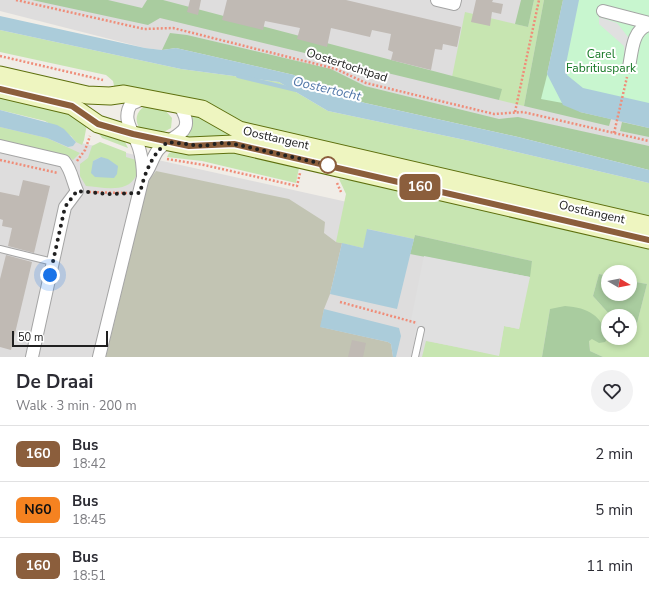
<!DOCTYPE html>
<html lang="en">
<head>
<meta charset="utf-8">
<style>
	body { margin:0; font-family:"Nunito Sans",sans-serif; background:#f2f2f3; color:#2b2b33; height:100vh; display:flex; flex-direction:column; font-size:15px; white-space:nowrap }
	* { box-sizing:border-box; margin:0 }
	p { font-size:13px; color:#7c7c81 }
	.icon { flex:none; width:22px; height:22px; fill:none; stroke:currentColor; stroke-width:2; stroke-linecap:round; stroke-linejoin:round }
	.map { position:relative; height:357px; overflow:hidden }
	.drawer { display:flex; flex-direction:column; background:#fff; flex:1 }
	.drawer>* { flex:none }
	.badge { padding:0 8px; border-radius:6px; font-size:14px; line-height:26px }
	.needle { width:26px; rotate:100deg }
	.tools { position:absolute; left:601px; top:265px; display:grid; gap:8px }
	.tools a { display:grid; place-items:center; width:36px; height:36px; border-radius:50%; background:#fff; box-shadow:0 2px 6px #0003; font-size:20px }
	.scale { position:absolute; left:12px; bottom:10px; width:96px; box-sizing:border-box; padding-left:4px; border:2px solid #202020; border-top:0; font-size:11px; line-height:14px; white-space:nowrap; color:#202020; -webkit-text-stroke:3px #fff; paint-order:stroke }
	.you { position:absolute; width:20px; height:20px; margin:-10px; border:3px solid #fff; border-radius:50%; background:#1a73e8; box-shadow:0 0 0 6px #1a73e833 }
	.map>.badge { position:absolute; translate:-50% -50%; box-shadow:0 0 0 2px #fff }
	.round { display:grid; place-items:center; flex:none; width:42px; height:42px; border-radius:21px; background:#f2f2f3 }
	.headline { display:flex; align-items:center; justify-content:space-between; height:68px; padding:0 16px }
	h1 { font-size:19px; font-weight:700; line-height:30px }
	ul { padding:0; list-style:none }
	li { display:flex; align-items:center; gap:12px; height:56px; padding:0 16px; border-top:1px solid #e1e1e2 }
	li div { flex:1 }
	li b { display:block; font-size:15px }
	li em { font-style:normal }
	li .badge { min-width:44px; font-weight:700; text-align:center }
	.map>svg:first-child { display:block }
	.residential { fill:#dedddd; fill-rule:evenodd }
	.construction { fill:#c2c4b3 }
	.grass { fill:#c7e5b1; fill-rule:evenodd }
	.forest { fill:#a9cc9f }
	.park { fill:#c8f6cf }
	.parking { fill:#e0e0e0 }
	.water { fill:#abccda }
	.lines { fill:none; stroke-linecap:round; stroke-linejoin:round }
	.stream { stroke:#abccda; stroke-width:4 }
	.building { fill:#c0bab4 }
	.service-casing { stroke:#a4a4a4; stroke-width:8 }
	.minor-casing { stroke:#a4a4a4; stroke-width:14 }
	.secondary-casing { stroke:#5e700e; stroke-width:19 }
	.path { stroke:#ef8d79; stroke-width:2.5; stroke-dasharray:2 2; stroke-linecap:butt }
	.service { stroke:#fff; stroke-width:6 }
	.minor { stroke:#fff; stroke-width:12 }
	.secondary { stroke:#eef5c0; stroke-width:17 }
	.line-casing { stroke:#fff; stroke-width:9 }
	.line { stroke:#8b5e3c; stroke-width:6 }
	.walk { stroke:#202020; stroke-width:4; stroke-dasharray:0 7.2 }
	.stop-dot { fill:#fff; stroke:#8b5e3c; stroke-width:2 }
	.labels { text-anchor:middle; dominant-baseline:central; stroke-width:4; stroke-linejoin:round; paint-order:stroke }
	.park-label { font-size:12px; fill:#157724; stroke:#fff }
	.street-label { font-size:12px; fill:#202020; stroke:#fff }
	.water-label { font-size:13px; font-style:italic; fill:#5378a9; stroke:#fff }
</style>
</head>
<body>
<div class="map">
<svg width="649" height="357" viewBox="0 0 649 357">
	<rect width="100%" height="100%" fill="#f0ede7"/>
	<g class="residential">
		<polygon points="0,0 649,0 649,154 176,48 162,50 145,48 0,11"/>
		<path d="M 0,125 L 649,269 L 649,357 L 0,357 ZM 608,272 L 630,272 L 630,294 L 608,294 ZM 608,316 L 630,316 L 630,338 L 608,338 Z"/>
	</g>
	<polygon class="construction" points="156,171 289,199 325,222 324,233 336,242 342,243 330,294 324,309 321,327 388,342 391,344 393,357 106,357 146,191 150,179"/>
	<g class="grass">
		<polygon points="534,0 544,0 524,106 499,100 501,89 452,77 465,12 528,27"/>
		<polygon points="0,30 181,69 279,82 328,111 470,141 649,183 649,220 246,126 227,117 214,106 115,90 113,81 106,75 0,52"/>
		<polygon points="0,95 59,109 87,124 84,140 82,145 76,142 71,136 45,121 0,110"/>
		<path d="M 145,106 L 165,110 L 172,118 L 171,128 L 160,134 L 140,129 C 134,120 136,112 145,106 Z"/>
		<polygon points="193,113 254,138 185,138 190,131 191,114"/>
		<polygon points="0,127 47,138 80,153 73,160 68,156 0,140"/>
		<polygon points="95,128 124,140 128,148 102,138"/>
		<path d="M 100,142 L 126,152 L 126,157 L 136,160 C 138,166 138,170 136,176 C 127,194 102,187 86,186 L 80,176 L 80,164 L 88,158 L 92,146 ZM 101,157 L 114,178 L 93,161 Z"/>
		<polygon points="225,149 299,168 296,183 202,161 167,157 169,153 179,150"/>
		<path d="M 339,179 L 357,181 L 649,248 L 649,357 L 603,357 L 590,351 L 589,340 L 592,339 L 550,309 L 542,357 L 422,357 L 426,341 L 499,355 L 504,326 L 519,329 L 532,261 L 415,235 L 414,239 L 368,229 L 363,248 L 336,242 L 346,194 ZM 608,272 L 630,272 L 630,281 L 647,284 L 635,331 L 630,330 L 630,338 L 608,338 L 608,316 L 611,316 L 593,296 L 599,274 L 608,276 Z"/>
	</g>
	<g class="forest">
		<polygon points="32,0 108,0 142,8 147,0 163,0 502,89 499,100 160,18 148,25"/>
		<polygon points="521,0 534,0 528,27 515,24"/>
		<polygon points="544,0 563,0 547,74 580,112 611,119 609,126 524,106"/>
		<polygon points="170,33 187,35 331,69 365,86 499,119 518,117 649,146 649,170 518,137 365,103 327,92 294,75 176,48 162,50"/>
		<polygon points="622,122 649,128 649,137 620,131"/>
		<polygon points="415,235 532,261 530,277 410,254"/>
		<polygon points="599,274 608,276 608,294 630,294 630,281 647,284 635,331 630,330 630,316 611,316 593,296"/>
		<path d="M 565,306 C 589,308 601,315 608,338 L 605,342 L 599,343 L 592,339 L 589,341 L 590,351 L 603,357 L 542,357 L 550,309 Z"/>
	</g>
	<polygon class="park" points="566,0 649,0 649,119 541,99"/>
	<g class="parking">
		<polygon points="599,17 617,23 628,37 630,46 625,66 624,46 599,24"/>
		<polygon points="424,256 530,277 519,329 504,326 499,356 414,338 417,322 411,321"/>
	</g>
	<g class="water">
		<polygon points="563,0 579,0 566,64 567,75 583,88 649,103 649,128 580,112 563,105 547,74"/>
		<polygon points="0,16 145,48 162,50 176,48 294,75 327,92 365,103 518,137 649,170 649,183 470,141 328,111 279,82 181,69 0,30"/>
		<polygon points="0,110 57,125 64,129 76,142 73,146 68,147 47,138 0,127"/>
		<polygon points="101,157 108,159 118,166 117,174 114,178 95,177 91,173 93,161"/>
		<polygon points="367,229 414,239 397,309 330,294 342,243 363,248"/>
		<polygon points="324,309 399,328 401,336 396,357 393,357 391,344 388,342 320,327"/>
	</g>
	<g class="lines">
		<polyline class="stream" points="238,76 296,90"/>
	</g>
	<g class="building">
		<polygon points="190,0 201,0 198,15 187,12"/>
		<polygon points="227,0 346,0 461,27 457,47 443,44 442,50 435,49 431,70 391,60 393,52 388,50 391,34 372,30 370,37 331,28 327,47 297,39 300,28 265,21 263,30 222,20"/>
		<polygon points="476,0 493,0 492,2 503,4 501,14 492,12 490,26 471,22"/>
		<polygon points="23,180 50,186 34,253 8,246 12,228 2,226 3,220 0,219 0,192 19,196"/>
		<polygon points="6,255 32,262 11,350 0,347 0,279"/>
		<polygon points="352,340 366,343 363,357 348,357"/>
	</g>
	<g class="lines">
		<defs>
			<g id="service">
				<polyline points="0,249 53,262"/>
				<polyline points="415,357 421,330"/>
			</g>
			<g id="minor">
				<polyline points="437,0 454,4 455,0"/>
				<polyline points="603,11 649,23"/>
				<path d="M 629,67 C 632,53 632,29 649,25"/>
				<path d="M 0,146 L 64,161 C 72,171 72,180 77,191 L 65,207 L 32,357"/>
				<path d="M 143,177 C 150,169 152,158 158,150 C 172,133 199,135 179,105"/>
				<path d="M 99,357 L 143,177 C 143,167 142,158 139,148 C 134,132 121,120 131,104 L 145,98"/>
			</g>
			<g id="secondary">
				<polyline points="0,75 87,95 110,96 124,94 202,109 239,130 649,225"/>
				<polyline points="0,89 72,106 98,124 133,135 189,146 234,144 649,240"/>
			</g>
		</defs>
		<use href="#service" class="service-casing"/>
		<use href="#minor" class="minor-casing"/>
		<use href="#secondary" class="secondary-casing"/>
		<g class="path">
			<polyline points="16,0 144,29 173,28 336,69 366,83 494,114 523,112 649,141"/>
			<polyline points="0,56 103,80"/>
			<polyline points="515,112 539,0"/>
			<polyline points="614,133 627,77"/>
			<polyline points="167,159 204,165 297,186 300,173"/>
			<polyline points="0,160 58,173"/>
			<polyline points="77,161 85,150 90,136"/>
			<polyline points="337,183 341,192"/>
			<polyline points="89,192 127,193"/>
			<polyline points="340,302 417,323"/>
		</g>
		<use href="#service" class="service"/>
		<use href="#minor" class="minor"/>
		<use href="#secondary" class="secondary"/>
	</g>
	<g class="lines">
		<defs>
			<polyline id="line" points="0,89 72,106 98,124 133,134 189,146 234,144 649,240"/>
		</defs>
		<use href="#line" class="line-casing"/>
		<use href="#line" class="line"/>
		<path class="walk" d="M 50,275 L 65,207 L 77,191 L 108,194 L 140,193 C 144,175 152,153 168,142 L 202,146 L 222,143 L 234,144 L 328,165"/>
	</g>
	<circle class="stop-dot" cx="328" cy="165" r="8"/>
	<g class="labels">
		<g class="park-label">
			<text x="601" y="54">Carel<tspan x="601" dy="14">Fabritiuspark</tspan></text>
		</g>
		<g class="street-label">
			<text transform="translate(347 65) rotate(18)">Oostertochtpad</text>
			<text transform="translate(276 138) rotate(13)">Oosttangent</text>
			<text transform="translate(592 212) rotate(13)">Oosttangent</text>
		</g>
		<g class="water-label">
			<text transform="translate(327 89) rotate(13)">Oostertocht</text>
		</g>
	</g>
</svg>
<div class="tools">
<a><svg class="needle" viewBox="-14 -14 28 28"><path d="M0-13l5 13h-10z" fill="#e53935"/><path d="M0 13l5-13h-10z" fill="#7c7c81"/></svg></a>
<a><svg class="icon" aria-label="locate" viewBox="0 0 24 24"><circle cx="12" cy="12" r="6"/><path d="M12 2v4M12 18v4M2 12h4M18 12h4"/></svg></a>
</div>
<div class="scale">50 m</div>
<div class="you" style="left:50px;top:275px"></div>
<b class="badge" style="left:420px;top:187px;background:#8b5e3c;color:#fff">160</b>
</div>
<section class="drawer">
<div class="headline"><div><h1>De Draai</h1><p>Walk · 3 min · 200 m</p></div><a class="round"><svg class="icon" aria-label="heart" viewBox="0 0 24 24"><path d="M12 20l-8-8c-3-5 5-10 8-4 3-6 11-1 8 4z"/></svg></a></div>
<ul>
<li><span class="badge" style="background:#8b5e3c;color:#fff">160</span><div><b>Bus</b><p>18:42</p></div><em>2 min</em></li>
<li><span class="badge" style="background:#f58220;color:#111">N60</span><div><b>Bus</b><p>18:45</p></div><em>5 min</em></li>
<li><span class="badge" style="background:#8b5e3c;color:#fff">160</span><div><b>Bus</b><p>18:51</p></div><em>11 min</em></li>
</ul>
</section>
</body>
</html>
